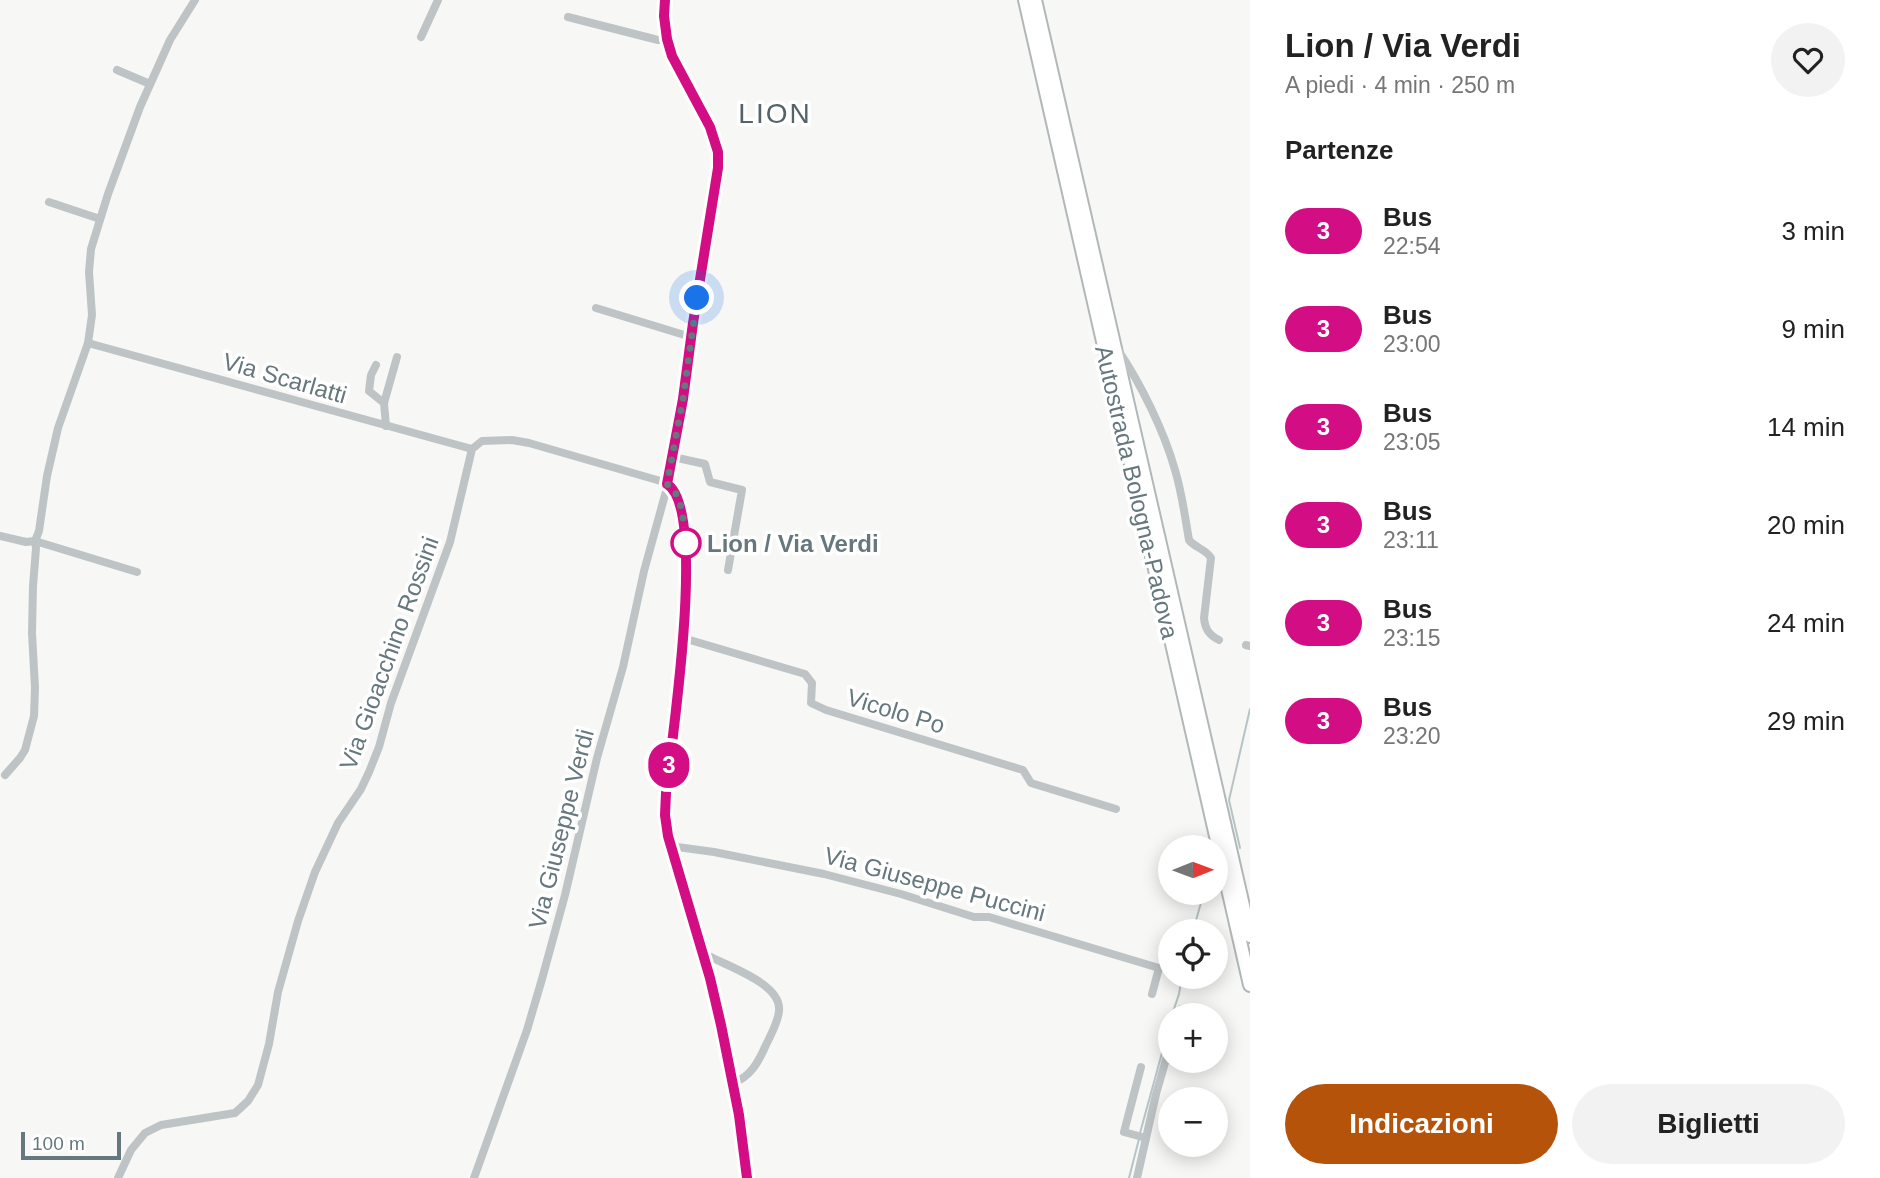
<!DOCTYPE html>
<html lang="it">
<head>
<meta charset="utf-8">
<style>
	body { margin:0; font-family:Arial,sans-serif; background:#f2f2f2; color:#222; height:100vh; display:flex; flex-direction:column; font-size:26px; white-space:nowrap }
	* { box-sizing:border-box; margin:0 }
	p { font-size:23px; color:#767676 }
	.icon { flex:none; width:38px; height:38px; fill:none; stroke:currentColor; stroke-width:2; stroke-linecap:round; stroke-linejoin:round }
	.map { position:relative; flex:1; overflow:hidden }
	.panel { display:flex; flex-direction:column; background:#fff; width:630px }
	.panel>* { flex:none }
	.badge { padding:0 14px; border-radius:23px; font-size:24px; line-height:46px }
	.needle { width:46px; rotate:89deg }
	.fabs { position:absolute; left:1158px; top:835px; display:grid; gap:14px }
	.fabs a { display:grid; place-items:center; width:70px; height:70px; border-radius:50%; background:#fff; box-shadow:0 4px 18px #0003; font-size:35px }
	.scale { position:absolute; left:21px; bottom:18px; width:100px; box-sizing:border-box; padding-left:7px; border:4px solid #64787e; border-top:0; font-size:19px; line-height:24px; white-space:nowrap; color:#64787e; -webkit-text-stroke:5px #fff; paint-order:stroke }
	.you { position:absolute; width:35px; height:35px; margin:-18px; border:5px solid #fff; border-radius:50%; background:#1a73e8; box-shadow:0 0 0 10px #1a73e833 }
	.map>.badge { position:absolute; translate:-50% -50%; box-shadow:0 0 0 4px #fff }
	h2 { padding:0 35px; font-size:26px; line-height:63px }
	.round { display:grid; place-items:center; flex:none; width:74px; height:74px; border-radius:37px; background:#f2f2f2 }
	.summary { display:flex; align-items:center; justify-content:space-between; height:119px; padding:0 35px }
	h1 { font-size:33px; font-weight:700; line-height:52px }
	.action { display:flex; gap:14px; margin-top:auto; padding:14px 35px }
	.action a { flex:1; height:80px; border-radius:42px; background:#b45309; color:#fff; font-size:28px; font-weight:700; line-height:80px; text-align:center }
	.action a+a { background:#f2f2f2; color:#222 }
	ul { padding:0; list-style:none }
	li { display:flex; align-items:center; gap:21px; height:98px; padding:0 35px }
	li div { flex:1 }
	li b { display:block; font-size:26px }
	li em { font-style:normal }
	li .badge { min-width:77px; font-weight:700; text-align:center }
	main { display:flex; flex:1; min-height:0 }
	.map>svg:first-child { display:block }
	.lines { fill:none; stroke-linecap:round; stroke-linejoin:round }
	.stream { stroke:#b5c4c6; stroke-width:2 }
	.highway-casing { stroke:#b2b7b9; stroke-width:16 }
	.minor { stroke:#bec4c6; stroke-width:8 }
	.highway { stroke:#fff; stroke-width:12 }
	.line-casing { stroke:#fff; stroke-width:16 }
	.line { stroke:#d30d84; stroke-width:10 }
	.walk { stroke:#64787e; stroke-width:7; stroke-dasharray:0 12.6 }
	.stop-dot { fill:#fff; stroke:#d30d84; stroke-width:3.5 }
	.labels { text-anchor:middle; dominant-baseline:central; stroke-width:7; stroke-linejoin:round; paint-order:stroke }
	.street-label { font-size:24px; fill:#64787e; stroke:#fff }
	.stop-label { font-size:24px; font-weight:bold; fill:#64787e; stroke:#fff; text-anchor:start }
	.quarter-label { font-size:28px; letter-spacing:2px; fill:#566469; stroke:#fff }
</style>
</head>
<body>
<main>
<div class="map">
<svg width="1250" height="1178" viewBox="0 0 1250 1178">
	<rect width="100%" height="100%" fill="#f7f7f5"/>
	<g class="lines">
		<g class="stream">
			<polyline points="1240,848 1229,800 1250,709"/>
			<polyline points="1193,931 1204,892"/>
			<polyline points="1172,1015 1179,994 1182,976"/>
			<polyline points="1140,1133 1171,1020"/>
			<polyline points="1129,1178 1139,1139"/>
		</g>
		<defs>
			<g id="highway">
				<polyline points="1025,0 1250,985"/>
				<polyline points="1035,0 1250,936"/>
			</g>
		</defs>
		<use href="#highway" class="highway-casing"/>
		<g class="minor">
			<polyline points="568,17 658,40 667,39"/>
			<polyline points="421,37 438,0"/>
			<polyline points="117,70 150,84"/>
			<polyline points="49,202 100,219"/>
			<polyline points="596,308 691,337"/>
			<polyline points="88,343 472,449"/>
			<path d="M 1118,350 C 1141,384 1164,431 1175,470 C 1182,493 1185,517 1189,540 C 1195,548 1206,549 1211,558 L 1204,618 C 1205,629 1209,635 1219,640"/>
			<polyline points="376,365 371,375 369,391 384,403"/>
			<polyline points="386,426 384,403 397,357"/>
			<polyline points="673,457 705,464 710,482 742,490 728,570"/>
			<polyline points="0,536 26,542 35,541 137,572"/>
			<polyline points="683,638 805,674 812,683 811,703 826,710 1023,770 1031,783 1116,809"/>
			<polyline points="1246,645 1250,646"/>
			<polyline points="5,775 20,758 25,750 34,716 35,688 32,633 33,586 36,548 35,541 39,531 47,476 58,428 88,343 92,315 89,272 91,249 108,194 140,107 170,40 195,0"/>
			<polyline points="670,846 714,852 824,874 901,894 974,917 989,917 1159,968 1152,994"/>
			<path d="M 704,956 L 709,956 C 729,967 782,984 779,1011 C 778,1023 770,1036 765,1047 C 758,1063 750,1077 733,1083"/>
			<polyline points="1179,1015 1181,1009"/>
			<polyline points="1141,1067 1124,1132 1146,1138"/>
			<polyline points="118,1178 131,1150 145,1133 161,1125 235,1113 248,1101 258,1085 269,1044 278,992 298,921 315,872 338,823 361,789 369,772 379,747 391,703 450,542 472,449 482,441 512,440 529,443 664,482 673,487 678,497 685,540 686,577 683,638 666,793 666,826 673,856 710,978 725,1042 739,1115 747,1178"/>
			<polyline points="474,1178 527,1030 542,979 565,895 597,758 623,667 644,571 668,484 683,399 693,323 718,168 718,152 710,127 672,56 667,39 664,16 665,0"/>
			<polyline points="1137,1178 1156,1094 1171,1042"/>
		</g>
		<use href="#highway" class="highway"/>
	</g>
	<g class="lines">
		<defs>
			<path id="line" d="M 665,0 L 664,16 L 667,39 L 672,56 L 710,127 L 718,152 L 718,168 L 693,323 L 683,399 L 667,484 C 708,509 671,744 666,793 L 665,815 L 668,836 L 710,978 L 721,1025 L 739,1115 L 747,1178"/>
		</defs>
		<use href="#line" class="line-casing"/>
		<use href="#line" class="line"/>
		<path class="walk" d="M 686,543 C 683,525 684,495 667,484 L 683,399 L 697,298"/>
	</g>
	<circle class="stop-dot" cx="686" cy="543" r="14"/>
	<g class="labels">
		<g class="street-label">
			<text transform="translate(285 378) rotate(16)">Via Scarlatti</text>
			<text transform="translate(1137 492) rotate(77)">Autostrada Bologna-Padova</text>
			<text transform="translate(389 653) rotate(-70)">Via Gioacchino Rossini</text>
			<text transform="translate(896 711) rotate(17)">Vicolo Po</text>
			<text transform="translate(561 829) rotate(-76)">Via Giuseppe Verdi</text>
			<text transform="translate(935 884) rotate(15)">Via Giuseppe Puccini</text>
		</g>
		<g class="stop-label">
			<text x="707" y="543">Lion / Via Verdi</text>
		</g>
		<g class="quarter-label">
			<text x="775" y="113">LION</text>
		</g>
	</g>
</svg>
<div class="fabs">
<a><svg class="needle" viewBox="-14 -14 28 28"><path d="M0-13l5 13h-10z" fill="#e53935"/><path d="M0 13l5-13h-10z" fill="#767676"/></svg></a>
<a><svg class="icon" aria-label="locate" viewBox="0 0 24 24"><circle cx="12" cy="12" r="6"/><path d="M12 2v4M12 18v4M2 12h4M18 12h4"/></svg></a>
<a>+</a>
<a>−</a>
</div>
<div class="scale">100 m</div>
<div class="you" style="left:697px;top:298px"></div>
<b class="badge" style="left:669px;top:765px;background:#d30d84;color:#fff">3</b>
</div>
<section class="panel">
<div class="summary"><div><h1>Lion / Via Verdi</h1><p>A piedi · 4 min · 250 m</p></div><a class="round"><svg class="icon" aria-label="heart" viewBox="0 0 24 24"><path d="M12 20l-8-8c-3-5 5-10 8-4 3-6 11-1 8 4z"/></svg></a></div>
<h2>Partenze</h2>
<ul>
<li><span class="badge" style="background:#d30d84;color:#fff">3</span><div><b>Bus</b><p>22:54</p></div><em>3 min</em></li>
<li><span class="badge" style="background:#d30d84;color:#fff">3</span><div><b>Bus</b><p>23:00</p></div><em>9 min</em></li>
<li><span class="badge" style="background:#d30d84;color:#fff">3</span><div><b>Bus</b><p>23:05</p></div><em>14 min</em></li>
<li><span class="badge" style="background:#d30d84;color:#fff">3</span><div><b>Bus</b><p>23:11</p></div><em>20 min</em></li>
<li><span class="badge" style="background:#d30d84;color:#fff">3</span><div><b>Bus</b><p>23:15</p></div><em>24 min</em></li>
<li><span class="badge" style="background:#d30d84;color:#fff">3</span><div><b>Bus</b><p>23:20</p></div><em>29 min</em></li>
</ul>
<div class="action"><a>Indicazioni</a><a>Biglietti</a></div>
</section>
</main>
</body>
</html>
